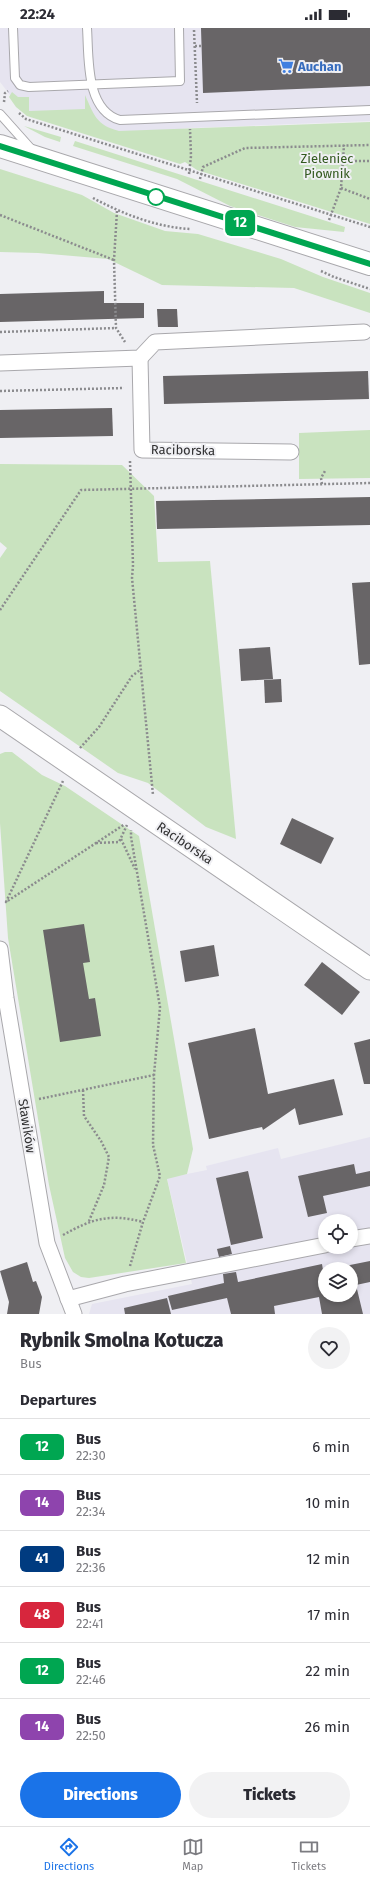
<!DOCTYPE html>
<html lang="en">
<head>
<meta charset="utf-8">
<style>
	body { margin:0; font-family:"Fira Sans",sans-serif; background:#f2f2f3; color:#2b2b33; height:100vh; display:flex; flex-direction:column; font-size:15px; white-space:nowrap }
	* { box-sizing:border-box; margin:0 }
	p { font-size:13px; color:#7c7c81 }
	.icon { flex:none; width:22px; height:22px; fill:none; stroke:currentColor; stroke-width:2; stroke-linecap:round; stroke-linejoin:round }
	.map { position:relative; height:1286px; overflow:hidden }
	.panel { display:flex; flex-direction:column; background:#fff; flex:1 }
	.panel>* { flex:none }
	.badge { padding:0 8px; border-radius:6px; font-size:14px; line-height:26px }
	.fabs { position:absolute; left:318px; top:1186px; display:grid; gap:8px }
	.fabs a { display:grid; place-items:center; width:40px; height:40px; border-radius:50%; background:#fff; box-shadow:0 2px 6px #0003; font-size:20px }
	.map>.badge { position:absolute; translate:-50% -50%; box-shadow:0 0 0 2px #fff }
	h2 { padding:0 20px; font-size:15px; line-height:36px }
	.round { display:grid; place-items:center; flex:none; width:42px; height:42px; border-radius:21px; background:#f2f2f3 }
	.headline { display:flex; align-items:center; justify-content:space-between; height:68px; padding:0 20px }
	h1 { font-size:19px; font-weight:800; line-height:30px }
	.primary-button { display:flex; gap:8px; margin-top:auto; padding:8px 20px }
	.primary-button a { flex:1; height:46px; border-radius:24px; background:#1a73e8; color:#fff; font-size:16px; font-weight:800; line-height:46px; text-align:center }
	.primary-button a+a { background:#f2f2f3; color:#2b2b33 }
	ul { padding:0; list-style:none }
	li { display:flex; align-items:center; gap:12px; height:56px; padding:0 20px; border-top:1px solid #e1e1e2 }
	li div { flex:1 }
	li b { display:block; font-size:15px }
	li em { font-style:normal }
	li .badge { min-width:44px; font-weight:700; text-align:center }
	.status { display:flex; justify-content:space-between; align-items:center; height:28px; padding:0 20px; background:#fff; direction:ltr }
	.status svg { height:11px; fill:currentColor }
	.tabs { display:flex; justify-content:space-around; align-items:center; height:56px; border-top:1px solid #e1e1e2; background:#fff; font-size:11px; color:#7c7c81 }
	.tabs a { display:grid; justify-items:center; gap:2px }
	.tabs .current { color:#1a73e8 }
	.map>svg:first-child { display:block }
	.built { fill:#e6e4f0; fill-rule:evenodd }
	.green { fill:#c9e3bf }
	.building { fill:#686567 }
	.lines { fill:none; stroke-linecap:round; stroke-linejoin:round }
	.lane-casing { stroke:#a9a8ac; stroke-width:10 }
	.street-casing { stroke:#a9a8ac; stroke-width:17 }
	.secondary-casing { stroke:#a9a8ac; stroke-width:23 }
	.primary-casing { stroke:#a9a8ac; stroke-width:24 }
	.path { stroke:#8b8b8e; stroke-width:2.5; stroke-dasharray:2 2; stroke-linecap:butt }
	.lane { stroke:#fff; stroke-width:8 }
	.street { stroke:#fff; stroke-width:15 }
	.secondary { stroke:#fff; stroke-width:21 }
	.primary { stroke:#fff; stroke-width:22 }
	.line-casing { stroke:#fff; stroke-width:9 }
	.line { stroke:#00a651; stroke-width:6 }
	.stop-dot { fill:#fff; stroke:#00a651; stroke-width:2 }
	.labels { text-anchor:middle; dominant-baseline:central; stroke-width:4; stroke-linejoin:round; paint-order:stroke }
	.shop-label { font-size:13px; font-weight:bold; fill:#366cbe; stroke:#efeff3; text-anchor:start }
	.park-label { font-size:13px; fill:#32591e; stroke:#efeff3 }
	.street-label { font-size:13px; fill:#313132; stroke:#efeff3 }
</style>
</head>
<body>
<div class="status"><b>22:24</b><svg viewBox="0 0 49 12"><path d="M0 12V9h3v3zM5 12V6h3v6zM10 12V3h3v9zM15 12V0h3v12zM26 1h20v11H26zM47 4h2v5h-2z"/></svg></div>
<div class="map">
<svg width="370" height="1286" viewBox="0 0 370 1286">
	<rect width="100%" height="100%" fill="#efeff3"/>
	<g class="built">
		<polygon points="0,0 370,0 370,93 190,100 118,107 30,84 10,67 0,54"/>
		<path d="M 370,1109 L 370,1286 L 89,1286 L 92,1276 L 192,1256 L 167,1150 L 207,1142 L 206,1138 L 278,1120 L 281,1131 ZM 325,1193 L 351,1193 L 351,1219 L 325,1219 ZM 325,1241 L 351,1241 L 351,1267 L 325,1267 Z"/>
	</g>
	<g class="green">
		<path d="M 12,64 L 18,69 L 29,69 L 29,83 L 85,81 L 85,67 C 94,87 96,97 119,103 L 370,94 L 370,196 L 197,142 L 185,134 L 180,136 L 27,88 L 16,79 L 9,69 Z"/>
		<polygon points="24,98 61,109 60,114 45,109"/>
		<polygon points="75,113 345,199 344,204 295,199 230,178 177,151 73,118"/>
		<polygon points="0,141 82,167 114,185 165,203 198,206 281,231 323,249 370,265 370,285 294,260 162,257 108,231 38,225 0,224"/>
		<polygon points="370,402 370,450 299,451 299,405"/>
		<polygon points="0,436 122,437 154,468 158,534 210,533 236,811 206,799 148,755 118,745 0,663 0,530 7,520 0,514"/>
		<polygon points="5,724 12,724 42,747 65,758 139,808 193,1121 187,1146 167,1151 186,1235 89,1250 81,1249 73,1244 65,1230 49,1157 8,910 0,795 0,726"/>
	</g>
	<g class="building">
		<polygon points="201,0 370,0 370,58 203,65"/>
		<polygon points="104,263 104,275 144,275 144,290 0,294 0,266"/>
		<polygon points="157,281 177,281 178,299 158,299"/>
		<polygon points="368,343 369,371 164,376 163,348"/>
		<polygon points="112,380 113,408 0,410 0,382"/>
		<polygon points="370,469 370,497 157,501 156,473"/>
		<polygon points="370,554 370,636 359,637 352,555"/>
		<polygon points="270,619 273,651 241,653 239,621"/>
		<polygon points="281,651 282,674 265,675 264,652"/>
		<polygon points="292,790 334,810 321,836 280,816"/>
		<polygon points="84,896 90,934 83,935 89,971 95,970 101,1008 60,1014 43,902"/>
		<polygon points="214,917 219,948 185,954 180,923"/>
		<polygon points="322,934 360,964 342,987 304,957"/>
		<polygon points="255,1000 268,1066 334,1051 343,1087 299,1097 295,1080 263,1102 262,1099 209,1111 188,1015"/>
		<polygon points="370,1011 370,1056 364,1056 354,1015"/>
		<polygon points="354,1136 356,1146 370,1143 370,1158 323,1168 327,1185 308,1189 298,1148"/>
		<polygon points="248,1143 263,1210 231,1217 216,1150"/>
		<polygon points="230,1218 232,1226 219,1229 217,1221"/>
		<polygon points="370,1233 370,1254 356,1257 363,1286 322,1286 319,1269 274,1278 275,1286 231,1286 227,1270 172,1282 168,1268 224,1255 223,1246 236,1244 238,1254 322,1236 323,1242 325,1242 325,1267 351,1267 351,1241 330,1241"/>
		<polygon points="27,1234 33,1254 36,1253 42,1269 39,1286 7,1286 9,1274 0,1243"/>
		<polygon points="167,1270 171,1286 125,1286 124,1280"/>
	</g>
	<g class="lines">
		<defs>
			<g id="lane">
				<polyline points="13,0 15,50 20,57 29,59 180,53 179,0"/>
				<path d="M 87,0 C 89,29 85,82 120,92 L 370,82"/>
				<polyline points="0,86 33,123"/>
			</g>
			<g id="street">
				<polyline points="140,330 142,422 291,424"/>
				<polyline points="0,335 140,330 155,314 364,304"/>
				<polyline points="0,921 6,970 47,1215 74,1286"/>
				<polyline points="351,1211 370,1208"/>
				<polyline points="68,1271 125,1256 325,1217"/>
			</g>
			<polyline id="secondary" points="0,688 370,941"/>
			<polyline id="primary" points="0,118 370,236"/>
		</defs>
		<use href="#lane" class="lane-casing"/>
		<use href="#street" class="street-casing"/>
		<use href="#secondary" class="secondary-casing"/>
		<use href="#primary" class="primary-casing"/>
		<g class="path">
			<polyline points="194,2 197,75"/>
			<polyline points="195,18 201,18"/>
			<polyline points="4,74 5,65 8,63"/>
			<polyline points="19,85 26,91 370,199"/>
			<polyline points="343,133 370,133"/>
			<polyline points="189,146 191,128 190,101"/>
			<polyline points="200,151 203,139 245,120 370,117"/>
			<polyline points="341,160 370,171"/>
			<path d="M 93,170 C 123,186 156,199 190,201"/>
			<polyline points="117,183 114,232 116,300 125,314"/>
			<polyline points="0,187 114,232"/>
			<polyline points="329,192 341,160 344,117"/>
			<polyline points="321,243 334,249 370,261"/>
			<polyline points="0,304 116,300"/>
			<polyline points="0,363 124,360"/>
			<polyline points="130,433 133,537 132,550 153,767"/>
			<polyline points="322,456 321,450 325,443"/>
			<polyline points="0,582 81,462 370,455"/>
			<polyline points="80,720 99,699 132,648 140,642"/>
			<polyline points="63,753 6,874 125,796"/>
			<polyline points="121,811 135,841"/>
			<polyline points="96,815 119,814 127,797"/>
			<polyline points="83,1062 84,1088 101,1113 109,1129 104,1157 89,1193"/>
			<polyline points="39,1071 154,1047"/>
			<path d="M 63,1207 C 92,1191 109,1185 143,1194"/>
			<polyline points="130,1238 143,1194 160,1148 153,1117 154,1047 160,979 131,809 131,802"/>
		</g>
		<use href="#lane" class="lane"/>
		<use href="#street" class="street"/>
		<use href="#secondary" class="secondary"/>
		<use href="#primary" class="primary"/>
	</g>
	<g class="lines">
		<defs>
			<polyline id="line" points="0,118 370,236"/>
		</defs>
		<use href="#line" class="line-casing"/>
		<use href="#line" class="line"/>
	</g>
	<defs>
		<symbol id="supermarket-bare" viewBox="-9 -9 18 18"><path d="M-6-5.5h2.5l.6 2H6L4.5 2H-2.5L-4.4-4H-6ZM-1.5 3.2a1.3 1.3 0 1 0 .1 0ZM3 3.2a1.3 1.3 0 1 0 .1 0Z" fill="#3f7fe0" stroke="#efeff3" stroke-width="2.5" paint-order="stroke"/></symbol>
	</defs>
	<g fill-rule="evenodd">
		<use href="#supermarket-bare" x="275" y="27" width="22" height="22"/>
	</g>
	<circle class="stop-dot" cx="156" cy="169" r="8"/>
	<g class="labels">
		<g class="shop-label">
			<text x="298" y="38">Auchan</text>
		</g>
		<g class="park-label">
			<text x="327" y="130">Zieleniec<tspan x="327" dy="15">Piownik</tspan></text>
		</g>
		<g class="street-label">
			<text transform="translate(183 422) rotate(1)">Raciborska</text>
			<text transform="translate(185 815) rotate(34)">Raciborska</text>
			<text transform="translate(27 1098) rotate(81)">Sławików</text>
		</g>
	</g>
</svg>
<div class="fabs">
<a><svg class="icon" aria-label="locate" viewBox="0 0 24 24"><circle cx="12" cy="12" r="6"/><path d="M12 2v4M12 18v4M2 12h4M18 12h4"/></svg></a>
<a><svg class="icon" aria-label="layers" viewBox="0 0 24 24"><path d="M12 4l9 5-9 5-9-5zM3 14l9 5 9-5"/></svg></a>
</div>
<b class="badge" style="left:240px;top:195px;background:#00a651;color:#fff">12</b>
</div>
<section class="panel">
<div class="headline"><div><h1>Rybnik Smolna Kotucza</h1><p>Bus</p></div><a class="round"><svg class="icon" aria-label="heart" viewBox="0 0 24 24"><path d="M12 20l-8-8c-3-5 5-10 8-4 3-6 11-1 8 4z"/></svg></a></div>
<h2>Departures</h2>
<ul>
<li><span class="badge" style="background:#00a651;color:#fff">12</span><div><b>Bus</b><p>22:30</p></div><em>6 min</em></li>
<li><span class="badge" style="background:#8e44ad;color:#fff">14</span><div><b>Bus</b><p>22:34</p></div><em>10 min</em></li>
<li><span class="badge" style="background:#003b80;color:#fff">41</span><div><b>Bus</b><p>22:36</p></div><em>12 min</em></li>
<li><span class="badge" style="background:#d7263d;color:#fff">48</span><div><b>Bus</b><p>22:41</p></div><em>17 min</em></li>
<li><span class="badge" style="background:#00a651;color:#fff">12</span><div><b>Bus</b><p>22:46</p></div><em>22 min</em></li>
<li><span class="badge" style="background:#8e44ad;color:#fff">14</span><div><b>Bus</b><p>22:50</p></div><em>26 min</em></li>
</ul>
<div class="primary-button"><a>Directions</a><a>Tickets</a></div>
</section>
<nav class="tabs">
<a class="current"><svg class="icon" aria-label="directions" viewBox="0 0 24 24"><path d="M12 3l9 9-9 9-9-9zM9 14v-3h6M13 9l2 2-2 2"/></svg>Directions</a>
<a><svg class="icon" aria-label="map" viewBox="0 0 24 24"><path d="M3 6l6-2 6 2 6-2v14l-6 2-6-2-6 2zM9 4v14M15 6v14"/></svg>Map</a>
<a><svg class="icon" aria-label="tickets" viewBox="0 0 24 24"><path d="M3 7h18v10H3zM15 7v10"/></svg>Tickets</a>
</nav>
</body>
</html>
